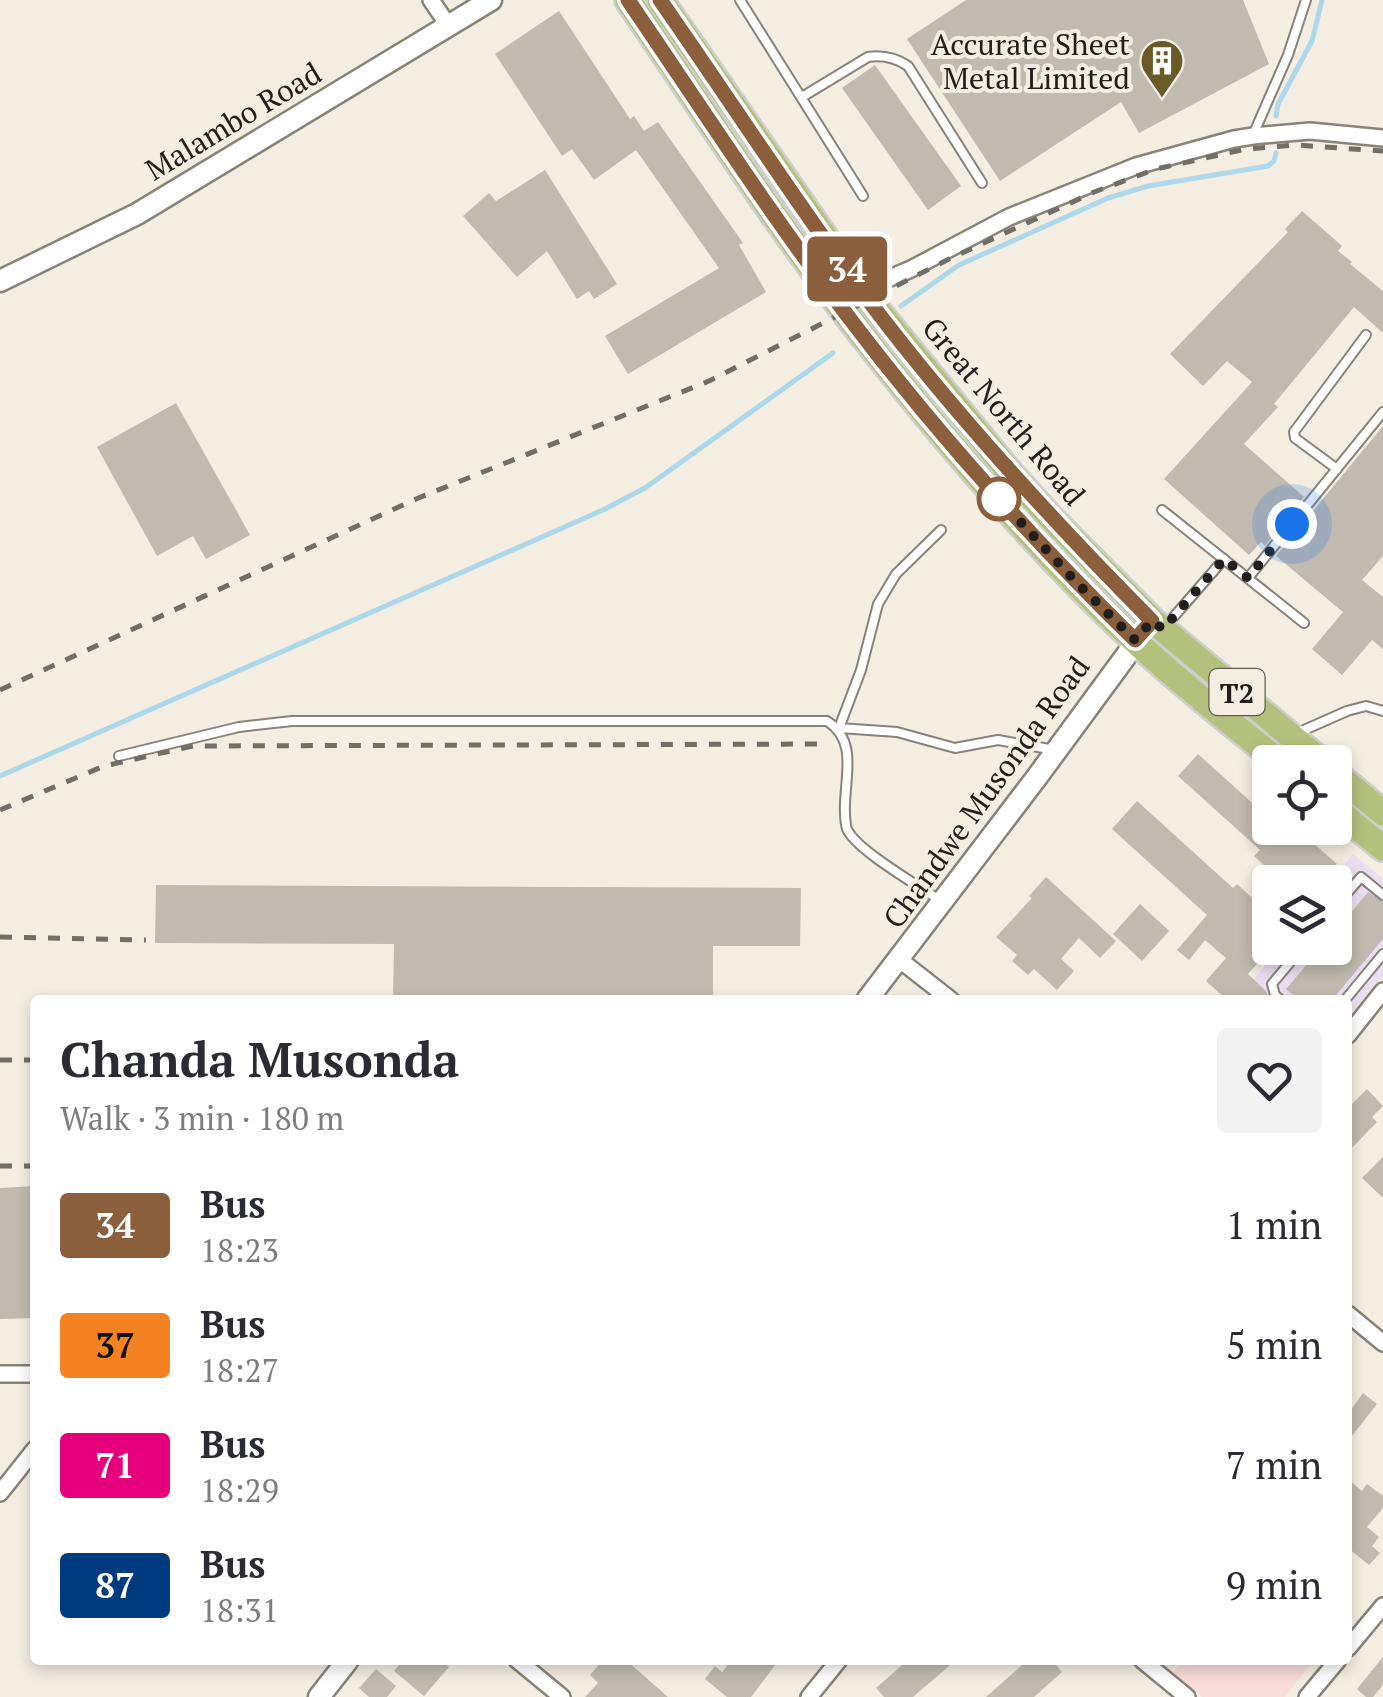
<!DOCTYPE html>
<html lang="en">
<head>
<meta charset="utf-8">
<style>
	body { margin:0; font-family:"PT Serif",serif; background:#f2f2f3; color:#2b2b33; height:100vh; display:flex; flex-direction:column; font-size:38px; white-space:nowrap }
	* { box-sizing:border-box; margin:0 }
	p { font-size:32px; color:#7c7c81 }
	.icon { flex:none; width:55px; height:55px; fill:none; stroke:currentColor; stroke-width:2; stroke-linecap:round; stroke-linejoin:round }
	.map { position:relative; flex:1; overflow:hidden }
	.side { position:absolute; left:30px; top:995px; width:1322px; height:670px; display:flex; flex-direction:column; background:#fff; border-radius:10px; box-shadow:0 5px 15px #0003 }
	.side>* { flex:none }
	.badge { padding:0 20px; border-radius:8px; font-size:35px; line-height:65px }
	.fabs { position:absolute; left:1252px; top:745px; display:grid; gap:20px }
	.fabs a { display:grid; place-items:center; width:100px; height:100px; border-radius:10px; background:#fff; box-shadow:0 5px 15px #0003; font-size:50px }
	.you { position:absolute; width:50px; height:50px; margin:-25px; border:8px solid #fff; border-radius:50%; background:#1a73e8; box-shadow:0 0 0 15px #1a73e833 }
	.map>.badge { position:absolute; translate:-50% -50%; box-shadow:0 0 0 5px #fff }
	.round { display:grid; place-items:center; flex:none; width:105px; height:105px; border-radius:10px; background:#f2f2f3 }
	.head { display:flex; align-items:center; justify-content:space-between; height:170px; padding:0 30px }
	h1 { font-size:48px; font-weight:600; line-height:75px }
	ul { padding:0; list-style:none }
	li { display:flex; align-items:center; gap:30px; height:120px; padding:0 30px }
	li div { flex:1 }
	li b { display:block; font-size:38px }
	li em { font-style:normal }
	li .badge { min-width:110px; font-weight:700; text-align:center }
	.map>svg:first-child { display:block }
	.education { fill:#ecdef1 }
	.medical { fill:#f8ddda }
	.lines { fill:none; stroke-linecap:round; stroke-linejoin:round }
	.stream { stroke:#add7ea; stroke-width:5 }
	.building { fill:#c1bab0 }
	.service-casing { stroke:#888278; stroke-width:12 }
	.minor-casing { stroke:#888278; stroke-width:20 }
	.tertiary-casing { stroke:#888278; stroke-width:25 }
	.primary-casing { stroke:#cececd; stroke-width:30 }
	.service { stroke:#fff; stroke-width:8 }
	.minor { stroke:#fff; stroke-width:15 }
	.tertiary { stroke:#fff; stroke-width:20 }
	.primary { stroke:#b4c17d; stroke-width:25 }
	.rail { stroke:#716d67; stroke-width:5; stroke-dasharray:12 12; stroke-linecap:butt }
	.line-casing { stroke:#fff; stroke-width:22 }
	.line { stroke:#8b5e3c; stroke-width:15 }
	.walk { stroke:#211f1b; stroke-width:10; stroke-dasharray:0 18 }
	.stop-dot { fill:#fff; stroke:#8b5e3c; stroke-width:5 }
	.labels { text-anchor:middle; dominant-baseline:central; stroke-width:8; stroke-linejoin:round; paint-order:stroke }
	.shield { fill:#f4ede2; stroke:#605d57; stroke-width:2.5 }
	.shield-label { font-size:28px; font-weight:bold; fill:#211f1b }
	.poi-label { font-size:30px; fill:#211f1b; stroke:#f4ede2; text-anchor:end }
	.street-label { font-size:30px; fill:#211f1b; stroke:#f4ede2 }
</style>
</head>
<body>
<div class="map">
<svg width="1383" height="1697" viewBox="0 0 1383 1697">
	<rect width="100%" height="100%" fill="#f4ede2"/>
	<polygon class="education" points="1353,854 1383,879 1383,975 1348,1017 1348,1000 1264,1000 1248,987 1279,948 1335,948 1335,882 1330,882"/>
	<polygon class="medical" points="1183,1660 1314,1660 1285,1697 1202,1697 1173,1673"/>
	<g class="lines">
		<g class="stream">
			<polyline points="1276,116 1278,104 1312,41 1322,0"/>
			<polyline points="901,306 959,265 1108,198 1148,186 1268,166 1274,161 1276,153"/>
			<polyline points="0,776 603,510 645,488 833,353"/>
		</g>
	</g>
	<g class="building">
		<polygon points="966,0 1243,0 1269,64 1139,133 1121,102 1000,181 907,39"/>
		<polygon points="559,11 630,119 634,116 644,131 658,122 743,243 739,245 766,292 628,374 605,336 719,268 636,150 594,180 572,149 562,156 495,54"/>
		<polygon points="875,65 961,186 928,210 842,88"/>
		<polygon points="545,170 617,284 594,299 589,291 577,299 547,251 517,277 463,216 489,193 496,201"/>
		<polygon points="1302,211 1342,246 1338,251 1352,262 1350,264 1383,291 1383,333 1354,307 1274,404 1278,407 1244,444 1304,497 1265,546 1261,542 1249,555 1164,479 1252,382 1227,361 1203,386 1170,354 1288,232 1285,229"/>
		<polygon points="176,403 250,535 206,559 193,536 157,556 97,447"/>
		<polygon points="1383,426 1383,556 1362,580 1383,597 1383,649 1372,640 1342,675 1312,649 1343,612 1276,556"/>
		<polygon points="1198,754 1270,819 1270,828 1296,828 1337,864 1320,882 1282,882 1254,856 1260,850 1178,776"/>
		<polygon points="1137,801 1233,888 1237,884 1259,904 1256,907 1270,920 1270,949 1248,974 1266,991 1270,1000 1227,1000 1206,981 1226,958 1205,940 1189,960 1177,950 1207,915 1112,829"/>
		<polygon points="1046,877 1116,941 1100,958 1079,938 1061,959 1074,971 1057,990 1034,969 1028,975 1012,961 1017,955 996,937 1032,898 1029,896"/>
		<polygon points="156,885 801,888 800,946 713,946 713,1000 393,1000 394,944 155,943"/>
		<polygon points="1368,892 1383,902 1383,939 1332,1000 1299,1000 1286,989 1321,948 1335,948 1335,932"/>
		<polygon points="1140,904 1169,931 1142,961 1113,934"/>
		<polygon points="1367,1089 1383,1106 1372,1117 1377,1122 1348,1152 1348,1108"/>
		<polygon points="1383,1157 1383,1198 1362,1178"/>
		<polygon points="35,1186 35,1318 0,1319 0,1188"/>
		<polygon points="1363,1393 1377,1404 1348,1441 1348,1414"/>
		<polygon points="1348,1479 1362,1491 1367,1484 1383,1496 1383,1508 1367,1527 1379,1537 1372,1546 1380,1553 1369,1565 1348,1548"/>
		<polygon points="1383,1657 1383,1685 1373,1697 1366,1697 1357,1689"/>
		<polygon points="403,1660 441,1660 449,1667 424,1696 394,1671"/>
		<polygon points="603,1660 626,1660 668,1697 585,1697 598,1683 590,1675"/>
		<polygon points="732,1660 779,1660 751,1697 727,1697 705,1679 715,1666 722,1672"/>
		<polygon points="908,1660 956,1660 913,1697 884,1697 876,1688"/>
		<polygon points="1028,1660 1052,1660 1062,1672 1034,1697 986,1697"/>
		<polygon points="376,1669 396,1686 387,1697 369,1697 359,1688"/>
	</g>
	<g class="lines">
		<defs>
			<g id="service">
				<polyline points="740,0 863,196"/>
				<path d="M 802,97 L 868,57 C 882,55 896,58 908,66 L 982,183"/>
				<polyline points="1253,135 1288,55 1306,0"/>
				<polyline points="1337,469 1295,438 1294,432 1366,335"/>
				<polyline points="1162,510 1304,623"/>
				<polyline points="941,530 896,574 878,604 861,670 839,728 897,732 955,748 998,740 1055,750"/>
				<polyline points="1248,578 1383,412"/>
				<polyline points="1164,628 1224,559"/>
				<polyline points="1295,734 1347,711 1366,706 1383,711"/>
				<path d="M 119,756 L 239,727 L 292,721 L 827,721 C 860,742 843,781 845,814 C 845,816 846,828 847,829 C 856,850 918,885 939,900"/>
				<polyline points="1335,907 1361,877 1383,895"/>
				<polyline points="1281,1000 1275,995 1272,984 1302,948"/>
				<polyline points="1345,1000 1383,954"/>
			</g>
			<g id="minor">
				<polyline points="431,0 448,25"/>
				<polyline points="862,290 911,269 1009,217 1136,166 1234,139 1253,136 1310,131 1383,138"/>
				<polyline points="900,960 951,1000"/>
				<polyline points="1348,1035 1383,991"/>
				<polyline points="1348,1314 1383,1343"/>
				<polyline points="0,1374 35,1374"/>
				<polyline points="0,1493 35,1449"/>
				<polyline points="1348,1648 1383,1606"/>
				<polyline points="517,1660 562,1697"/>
				<polyline points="1142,1660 1187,1697"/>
				<polyline points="809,1697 839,1660"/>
				<polyline points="1307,1697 1338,1660"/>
			</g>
			<g id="tertiary">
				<polyline points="0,281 137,214 491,0"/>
				<polyline points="867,1000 1037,777 1145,630"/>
				<polyline points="319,1697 348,1660"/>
			</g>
			<g id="primary">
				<path d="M 628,0 C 706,114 781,232 867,341 C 949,446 1037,549 1134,640 C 1180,683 1230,722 1279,762"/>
				<polyline points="660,0 868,299 1012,475 1052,519 1153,621 1322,762"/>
				<polyline points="1335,773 1383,813"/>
				<polyline points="1335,809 1383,848"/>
			</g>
		</defs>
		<use href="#service" class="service-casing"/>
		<use href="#minor" class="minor-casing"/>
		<use href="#tertiary" class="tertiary-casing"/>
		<use href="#primary" class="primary-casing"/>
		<use href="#service" class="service"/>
		<use href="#minor" class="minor"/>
		<use href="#tertiary" class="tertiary"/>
		<use href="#primary" class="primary"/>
		<g class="rail">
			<polyline points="0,690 416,499 709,381 949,259 1094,192 1156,169 1246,149 1296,145 1383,151"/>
			<polyline points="0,810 104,766 193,746 822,744"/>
			<polyline points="0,937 146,940"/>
			<polyline points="0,1060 35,1060"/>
			<polyline points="0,1166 35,1166"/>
		</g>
	</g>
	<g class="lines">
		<defs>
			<path id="line" d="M 628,0 C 699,104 768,211 844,311 C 932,428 1031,538 1135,640 L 1152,621 C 1052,520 955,415 869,301 C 796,203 730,100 660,0"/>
		</defs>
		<use href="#line" class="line-casing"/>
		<use href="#line" class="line"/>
		<polyline class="walk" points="999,499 992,491 1076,582 1135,640 1152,621 1163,629 1224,559 1248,578 1292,524"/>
	</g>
	<defs>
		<symbol id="building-pin" viewBox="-11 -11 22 30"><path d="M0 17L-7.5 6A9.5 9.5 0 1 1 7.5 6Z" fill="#695a27" stroke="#f4ede2"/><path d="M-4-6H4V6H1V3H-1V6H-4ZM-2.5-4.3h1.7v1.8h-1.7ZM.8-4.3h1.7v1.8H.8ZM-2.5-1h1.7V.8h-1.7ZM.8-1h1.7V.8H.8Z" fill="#fff"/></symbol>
	</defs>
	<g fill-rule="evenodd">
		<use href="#building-pin" x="1137" y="36" width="50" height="68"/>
	</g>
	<circle class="stop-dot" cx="999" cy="499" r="20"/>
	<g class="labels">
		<rect class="shield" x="1209.5" y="669" width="55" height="46" rx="8"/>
		<g class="shield-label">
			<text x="1237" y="692">T2</text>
		</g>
		<g class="poi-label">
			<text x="1130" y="44">Accurate Sheet<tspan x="1130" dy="34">Metal Limited</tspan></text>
		</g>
		<g class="street-label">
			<text transform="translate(233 121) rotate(-31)">Malambo Road</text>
			<text transform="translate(1004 411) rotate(50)">Great North Road</text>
			<text transform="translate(986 792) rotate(-54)">Chandwe Musonda Road</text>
		</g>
	</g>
</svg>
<div class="fabs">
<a><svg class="icon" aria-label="locate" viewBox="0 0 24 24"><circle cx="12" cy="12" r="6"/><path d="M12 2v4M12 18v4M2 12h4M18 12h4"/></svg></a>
<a><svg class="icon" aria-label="layers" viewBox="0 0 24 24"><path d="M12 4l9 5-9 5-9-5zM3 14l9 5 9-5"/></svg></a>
</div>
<div class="you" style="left:1292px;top:524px"></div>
<b class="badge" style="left:847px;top:269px;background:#8b5e3c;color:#fff">34</b>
<section class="side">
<div class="head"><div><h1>Chanda Musonda</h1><p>Walk · 3 min · 180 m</p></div><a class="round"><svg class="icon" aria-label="heart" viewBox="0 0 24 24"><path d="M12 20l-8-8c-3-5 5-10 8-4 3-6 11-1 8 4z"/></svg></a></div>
<ul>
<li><span class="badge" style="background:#8b5e3c;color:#fff">34</span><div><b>Bus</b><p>18:23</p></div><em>1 min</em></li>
<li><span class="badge" style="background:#f58220;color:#111">37</span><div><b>Bus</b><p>18:27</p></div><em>5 min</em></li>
<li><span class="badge" style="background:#e6007e;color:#fff">71</span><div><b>Bus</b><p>18:29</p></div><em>7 min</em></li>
<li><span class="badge" style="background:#003b80;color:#fff">87</span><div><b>Bus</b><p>18:31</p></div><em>9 min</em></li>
</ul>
</section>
</div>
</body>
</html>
